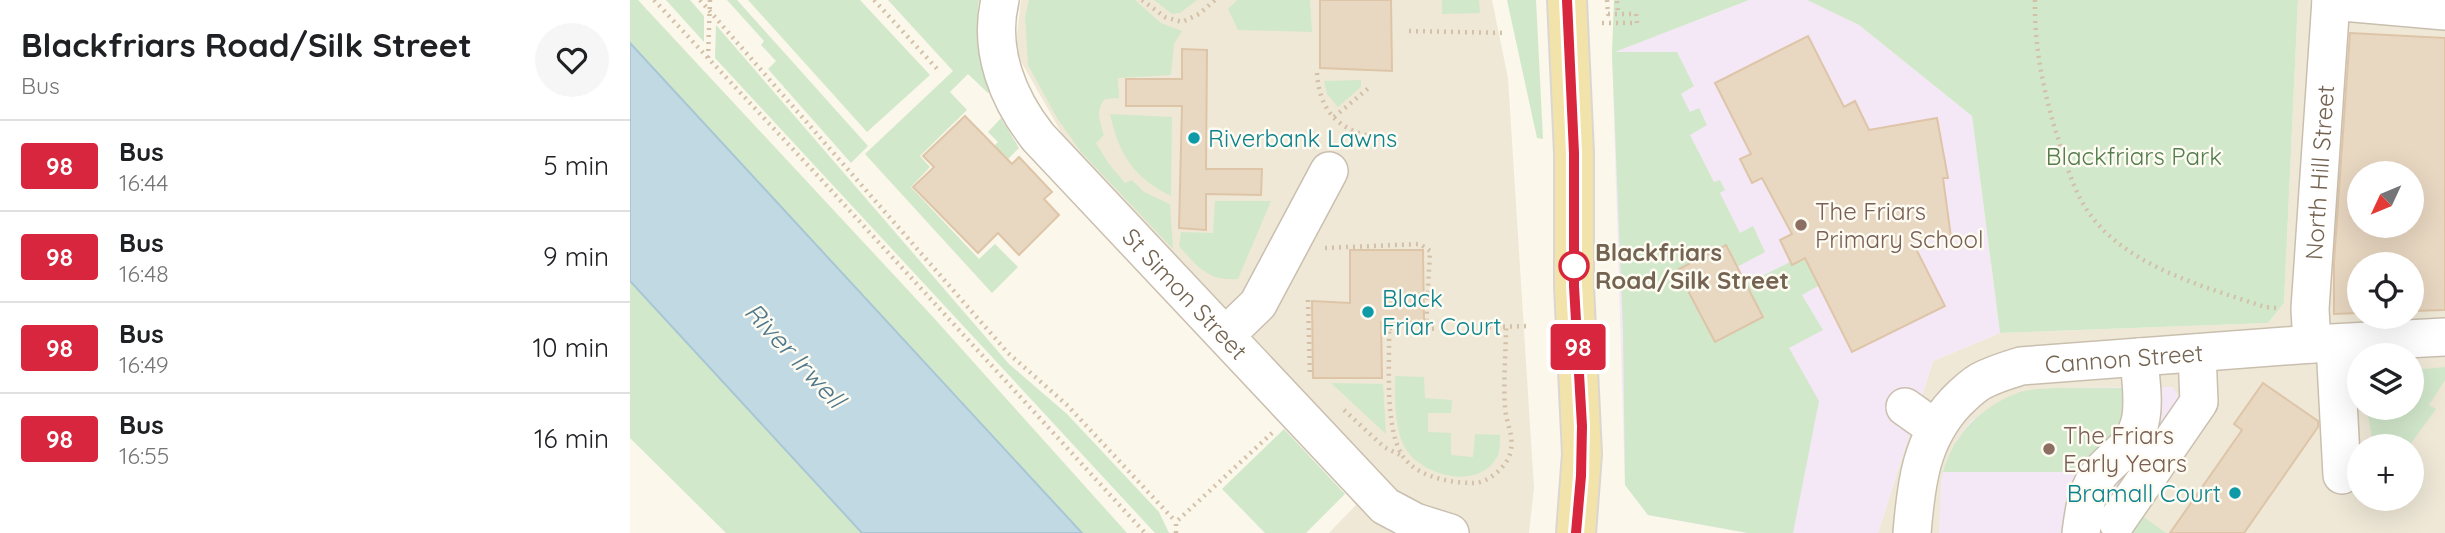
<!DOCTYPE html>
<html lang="en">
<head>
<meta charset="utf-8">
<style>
	body { margin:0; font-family:Quicksand,sans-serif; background:#f6f6f6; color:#202124; height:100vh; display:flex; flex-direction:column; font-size:26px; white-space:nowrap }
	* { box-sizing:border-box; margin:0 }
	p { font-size:23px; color:#757577 }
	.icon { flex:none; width:38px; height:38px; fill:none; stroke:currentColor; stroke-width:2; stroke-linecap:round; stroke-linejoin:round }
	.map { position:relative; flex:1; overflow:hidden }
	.side { display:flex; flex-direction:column; background:#fff; width:630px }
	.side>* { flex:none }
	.badge { padding:0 14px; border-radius:5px; font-size:24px; line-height:46px }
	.needle { width:46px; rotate:226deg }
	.controls { position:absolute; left:1717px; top:161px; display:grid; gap:14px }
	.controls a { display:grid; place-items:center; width:77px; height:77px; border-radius:50%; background:#fff; box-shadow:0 7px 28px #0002; font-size:35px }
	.map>.badge { position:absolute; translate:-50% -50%; box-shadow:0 0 0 4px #fff }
	.round { display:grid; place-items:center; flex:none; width:74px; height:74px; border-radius:37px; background:#f6f6f6 }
	.head { display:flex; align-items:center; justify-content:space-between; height:119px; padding:0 21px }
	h1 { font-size:33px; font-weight:700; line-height:52px }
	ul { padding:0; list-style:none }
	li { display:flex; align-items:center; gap:21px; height:91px; padding:0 21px; border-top:2px solid #e0e0e0 }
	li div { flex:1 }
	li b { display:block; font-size:26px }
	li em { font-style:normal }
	li .badge { min-width:77px; font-weight:700; text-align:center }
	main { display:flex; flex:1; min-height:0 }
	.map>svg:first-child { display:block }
	.residential { fill:#efe8d7; fill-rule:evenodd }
	.education { fill:#f4e8f7 }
	.green { fill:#d2e8cb }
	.water { fill:#c1d9e3; stroke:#a8c6d4; stroke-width:2 }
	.building { fill:#e8d7c1; stroke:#dec5a8; stroke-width:2; fill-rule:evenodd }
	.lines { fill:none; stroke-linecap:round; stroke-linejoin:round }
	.minor-casing { stroke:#cabfaf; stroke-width:40 }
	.major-casing { stroke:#dbd6d2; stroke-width:42 }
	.path { stroke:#d3c0a8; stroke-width:4.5; stroke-dasharray:2 5; stroke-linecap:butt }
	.minor { stroke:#fff; stroke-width:37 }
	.major { stroke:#f2e3ab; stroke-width:38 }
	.line-casing { stroke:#fff; stroke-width:16 }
	.line { stroke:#d7263d; stroke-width:10 }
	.culture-dot { fill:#0f9aa8; stroke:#fdfbf2; stroke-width:2.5 }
	.education-dot { fill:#8d6e63; stroke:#fdfbf2; stroke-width:2.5 }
	.stop-dot { fill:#fff; stroke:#d7263d; stroke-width:3.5 }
	.labels { text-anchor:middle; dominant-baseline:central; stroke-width:5; stroke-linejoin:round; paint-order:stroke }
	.culture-label { font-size:24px; fill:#0d838f; stroke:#fdfbf2; text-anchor:start }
	.park-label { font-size:24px; fill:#537d4d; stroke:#fdfbf2 }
	.street-label { font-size:24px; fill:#746350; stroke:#fdfbf2 }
	.education-label { font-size:24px; fill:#785e54; stroke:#fdfbf2; text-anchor:start }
	.stop-label { font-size:24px; font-weight:bold; fill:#746350; stroke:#fdfbf2; text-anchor:start }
	.water-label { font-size:26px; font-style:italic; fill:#4f788b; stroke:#fdfbf2 }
</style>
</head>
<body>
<main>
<section class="side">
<div class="head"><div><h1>Blackfriars Road/Silk Street</h1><p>Bus</p></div><a class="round"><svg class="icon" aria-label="heart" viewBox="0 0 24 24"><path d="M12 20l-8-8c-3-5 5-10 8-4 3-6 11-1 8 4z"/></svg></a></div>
<ul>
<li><span class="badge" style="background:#d7263d;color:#fff">98</span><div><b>Bus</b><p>16:44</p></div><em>5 min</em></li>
<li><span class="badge" style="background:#d7263d;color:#fff">98</span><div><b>Bus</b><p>16:48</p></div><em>9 min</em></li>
<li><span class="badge" style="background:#d7263d;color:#fff">98</span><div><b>Bus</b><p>16:49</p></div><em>10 min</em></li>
<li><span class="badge" style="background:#d7263d;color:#fff">98</span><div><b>Bus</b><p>16:55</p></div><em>16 min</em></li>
</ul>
</section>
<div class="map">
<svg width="1815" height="533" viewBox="0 0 1815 533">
	<rect width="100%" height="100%" fill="#fbf7eb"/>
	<g class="residential">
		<polygon points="391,0 862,0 878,78 904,488 899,533 699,533 726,505 438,144 385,51"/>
		<path d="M 1668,0 L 1815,0 L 1815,533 L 1248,533 L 1303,361 L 1370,333 L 1638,323 L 1654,303 ZM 1729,173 L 1782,173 L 1782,226 L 1729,226 ZM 1729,264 L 1782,264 L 1782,317 L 1729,317 ZM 1729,355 L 1782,355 L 1782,408 L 1729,408 ZM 1729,446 L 1782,446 L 1782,499 L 1729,499 Z"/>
	</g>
	<g class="education">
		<polygon points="1119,0 1177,0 1229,25 1342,116 1370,333 1303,361 1248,533 1118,533 1018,515 995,485 982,53"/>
		<polygon points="1543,387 1551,401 1471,508 1467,533 1309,533 1311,481 1317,460 1328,438 1340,422 1353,412 1391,392 1422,388"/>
	</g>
	<g class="green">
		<polygon points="0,0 8,0 303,317 497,533 452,533 0,43"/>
		<polygon points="36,0 60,0 74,16 74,42"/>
		<polygon points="97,0 107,0 238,146 221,163 138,69 146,61 131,45 134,41"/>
		<polygon points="118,0 230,0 300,75 237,132"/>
		<path d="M 258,0 L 349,0 C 344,32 352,59 361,90 L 358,93 L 338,74 L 320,92 L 337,110 L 290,156 L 300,167 L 281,187 L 349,259 L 365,244 L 388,267 L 362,293 L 235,154 L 323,71 Z"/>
		<path d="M 399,0 L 505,0 L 531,23 L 552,31 L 544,44 L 541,75 L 488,78 L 489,98 L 475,99 C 465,110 470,122 474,135 L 466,143 L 479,164 L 495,183 L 502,180 L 514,192 L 540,204 L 543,249 L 451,152 L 427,118 L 398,65 L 395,17 Z"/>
		<polygon points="524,0 567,0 550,13 542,14"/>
		<polygon points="607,0 680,0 682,32 608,30 598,9"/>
		<polygon points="812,0 849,0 850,13 812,14"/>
		<polygon points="877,0 906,0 913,139 907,138"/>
		<polygon points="984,0 1119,0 985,52 1047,52 1064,86 1051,94 1060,112 1069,108 1077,125 1060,135 1084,182 1090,180 1095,190 1090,193 1110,233 1123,226 1135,252 1107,267 1095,245 1048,270 1085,341 1133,317 1116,284 1160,262 1162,264 1175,258 1188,286 1172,295 1193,330 1159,348 1189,401 1163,533 1118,533 1018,515 995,485 993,334 982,53"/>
		<polygon points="1177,0 1668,0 1654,303 1638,323 1370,333 1342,116 1229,25"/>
		<polygon points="86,25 379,364 437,414 529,512 539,533 525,533 85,58"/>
		<polygon points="731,80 731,87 708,107 697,94 694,81"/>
		<path d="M 480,114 L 542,117 L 541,196 C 503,177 489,155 480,114 Z"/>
		<polygon points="371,118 389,148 372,165 358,152 368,142 358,132"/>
		<path d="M 585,201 L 641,201 L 608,279 C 577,281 568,267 549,246 L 551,232 L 583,233 Z"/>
		<polygon points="0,281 232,533 96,533 0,438"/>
		<polygon points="1815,367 1815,380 1799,405 1806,409 1779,446 1743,446 1737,408 1782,408 1782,370"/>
		<path d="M 765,376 L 794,377 L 795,398 L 822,400 L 821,413 L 798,413 L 798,432 L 821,433 L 821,455 L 843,457 L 845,434 L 870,435 C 870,442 870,452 867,457 C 849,490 796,477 777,451 C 764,432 765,399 765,376 Z"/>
		<polygon points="701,383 753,384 756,434"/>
		<path d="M 1422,388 L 1493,388 C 1503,432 1482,442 1455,472 L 1313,472 C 1324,433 1352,406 1390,392 C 1399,389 1412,389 1422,388 Z"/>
		<polygon points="654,429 715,494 676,533 635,533 592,489"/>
		<polygon points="1507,512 1536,533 1502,533"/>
	</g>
	<polygon class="water" points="0,43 452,533 232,533 0,281"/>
	<g class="building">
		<polygon points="690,0 761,0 762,71 690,68"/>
		<path d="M 1720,33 L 1815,38 L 1815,310 L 1782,311 L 1782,264 L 1729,264 L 1729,313 L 1704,314 L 1704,261 ZM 1729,173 L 1782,173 L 1782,226 L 1729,226 Z"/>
		<polygon points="1178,36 1214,107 1225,101 1239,130 1307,118 1318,178 1313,178 1321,237 1281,239 1315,306 1222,352 1175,258 1162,265 1150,240 1162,234 1132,178 1122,183 1110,159 1121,154 1085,83"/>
		<polygon points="552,49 577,50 576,169 632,169 631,195 576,194 576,230 549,228 552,106 496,106 496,79 552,79"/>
		<polygon points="335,116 382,164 389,157 422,192 414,199 429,215 389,255 368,233 348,253 283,187 304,167 293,156"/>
		<polygon points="1096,245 1133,317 1085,342 1047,270"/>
		<polygon points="720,250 793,250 794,322 751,322 752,378 683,378 682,301 720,303"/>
		<polygon points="1633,383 1688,421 1688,427 1614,533 1540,533 1612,430 1604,424"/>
	</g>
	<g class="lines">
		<defs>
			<g id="minor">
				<path id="s1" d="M 370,0 C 358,50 378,99 408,137 L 755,506 L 785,522 L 820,533"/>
				<polyline points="1701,1 1815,11"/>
				<polyline points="596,335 628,304 699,171"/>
				<path id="s2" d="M 1682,344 L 1680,309 L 1701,0"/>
				<polyline points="1705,344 1712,475"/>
				<polyline points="1275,407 1306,429"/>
				<polyline points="1487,521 1569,402 1567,353"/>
				<path id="s3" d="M 1282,533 C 1286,484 1291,439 1326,402 C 1333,395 1342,386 1351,381 C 1364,374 1378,370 1391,366 L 1682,344 L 1815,337"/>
				<path d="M 1451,533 C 1454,511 1456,489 1471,472 C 1485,456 1505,445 1510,422 C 1515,401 1510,377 1509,357"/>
			</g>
			<polyline id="major" points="937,0 944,153 944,286 952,454 946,533"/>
		</defs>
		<use href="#minor" class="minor-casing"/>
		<use href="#major" class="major-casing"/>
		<g class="path">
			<polyline points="24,0 187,175 515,533"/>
			<polyline points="70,0 378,353 437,405 546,522"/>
			<polyline points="244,0 309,71"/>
			<polyline points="512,0 535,17 552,22 569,14 585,0"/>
			<polyline points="977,0 978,14 988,14 987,0"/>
			<path d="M 1405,0 C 1404,45 1413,89 1426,132 C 1434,157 1441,184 1455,207 C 1492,266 1573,286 1635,307 L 1647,308"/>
			<polyline points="972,23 1007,23 1006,14 988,14"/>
			<polyline points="779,31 877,33"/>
			<polyline points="78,58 80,0"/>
			<path d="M 687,73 C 689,107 705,128 739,136"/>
			<polyline points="704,117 741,86"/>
			<polyline points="695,248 790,244 800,251 796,328"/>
			<polyline points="678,300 680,377"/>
			<polyline points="859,327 900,326"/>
			<path d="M 811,329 L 759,328 C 760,363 754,425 772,455 C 786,477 820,483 844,483 C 858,483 876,467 880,454 C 885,435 876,425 875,407 C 873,381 876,353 876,327"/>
			<polyline points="714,410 754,447 772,456"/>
			<polyline points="546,533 546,522 642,433"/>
		</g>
		<use href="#minor" class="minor"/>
		<use href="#major" class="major"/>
	</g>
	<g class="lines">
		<defs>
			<polyline id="line" points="937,0 944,153 944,286 952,426 951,476 946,533"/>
		</defs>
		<use href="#line" class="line-casing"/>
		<use href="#line" class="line"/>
	</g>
	<g class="culture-dot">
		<circle cx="564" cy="138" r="7"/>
		<circle cx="738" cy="312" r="7"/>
		<circle cx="1605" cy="493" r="7"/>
	</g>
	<g class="education-dot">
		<circle cx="1171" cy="225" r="7"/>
		<circle cx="1419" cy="449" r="7"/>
	</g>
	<circle class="stop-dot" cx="944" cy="266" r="14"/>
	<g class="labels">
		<g class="culture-label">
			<text x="578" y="138">Riverbank Lawns</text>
			<text x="752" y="298">Black<tspan x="752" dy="28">Friar Court</tspan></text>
			<text x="1591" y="493" text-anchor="end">Bramall Court</text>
		</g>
		<g class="park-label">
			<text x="1504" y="156">Blackfriars Park</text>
		</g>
		<g class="street-label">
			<text stroke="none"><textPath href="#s2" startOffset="172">North Hill Street</textPath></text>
			<text stroke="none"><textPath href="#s1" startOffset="362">St Simon Street</textPath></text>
			<text stroke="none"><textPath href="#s3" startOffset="320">Cannon Street</textPath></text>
		</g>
		<g class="education-label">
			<text x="1185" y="211">The Friars<tspan x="1185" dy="28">Primary School</tspan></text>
			<text x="1433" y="435">The Friars<tspan x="1433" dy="28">Early Years</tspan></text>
		</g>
		<g class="stop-label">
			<text x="965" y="252">Blackfriars<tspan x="965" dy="28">Road/Silk Street</tspan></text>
		</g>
		<g class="water-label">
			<text transform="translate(165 355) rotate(47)">River Irwell</text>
		</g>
	</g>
</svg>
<div class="controls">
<a><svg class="needle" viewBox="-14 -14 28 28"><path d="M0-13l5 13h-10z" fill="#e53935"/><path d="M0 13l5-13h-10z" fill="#757577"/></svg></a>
<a><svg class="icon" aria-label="locate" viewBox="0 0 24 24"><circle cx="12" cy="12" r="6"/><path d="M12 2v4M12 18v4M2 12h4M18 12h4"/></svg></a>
<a><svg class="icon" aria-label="layers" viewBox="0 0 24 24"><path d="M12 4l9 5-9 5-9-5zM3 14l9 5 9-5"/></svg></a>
<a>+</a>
</div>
<b class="badge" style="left:948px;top:347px;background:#d7263d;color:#fff">98</b>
</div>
</main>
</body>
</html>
